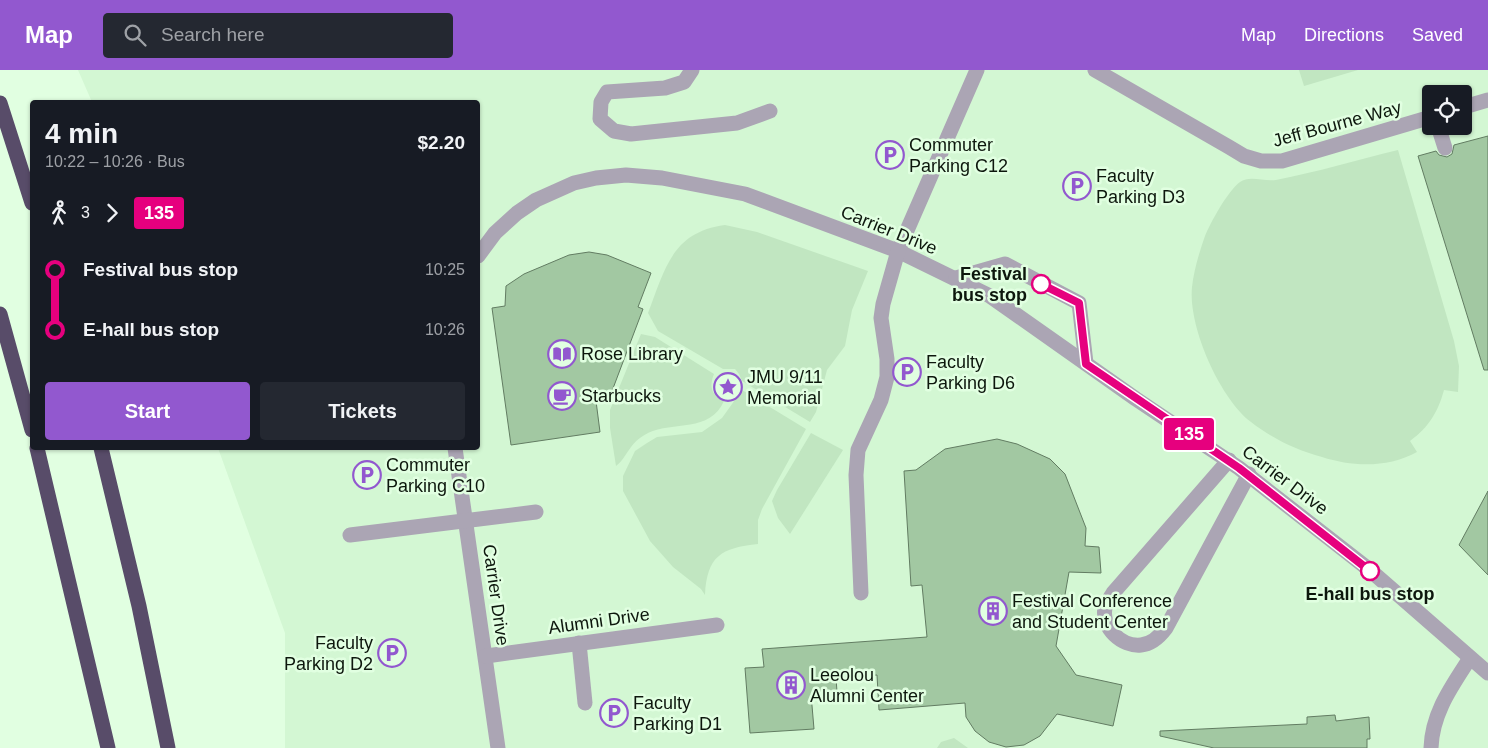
<!DOCTYPE html>
<html lang="en">
<head>
<meta charset="utf-8">
<style>
	body { margin:0; font-family:Arial,sans-serif; background:#242831; color:#f1f3f6; height:100vh; display:flex; flex-direction:column; font-size:19px; white-space:nowrap }
	* { box-sizing:border-box; margin:0 }
	p { font-size:16px; color:#9ea1a6 }
	.icon { flex:none; width:28px; height:28px; fill:none; stroke:currentColor; stroke-width:2; stroke-linecap:round; stroke-linejoin:round }
	.map { position:relative; flex:1; overflow:hidden }
	.drawer { position:absolute; left:30px; top:30px; width:450px; height:350px; display:flex; flex-direction:column; background:#171b24; border-radius:5px; box-shadow:0 1px 4px #0004 }
	.drawer>* { flex:none }
	.badge { padding:0 10px; border-radius:4px; font-size:18px; line-height:32px }
	.tools { position:absolute; left:1422px; top:15px; display:grid; gap:10px }
	.tools a { display:grid; place-items:center; width:50px; height:50px; border-radius:5px; background:#171b24; box-shadow:0 1px 4px #0004; font-size:25px }
	.map>.badge { position:absolute; translate:-50% -50%; box-shadow:0 0 0 2px #fff }
	.legs { display:flex; align-items:center; gap:8px; height:55px; padding:0 15px; font-size:16px }
	.legs p { margin-inline-start:auto }
	.summary { display:flex; align-items:center; justify-content:space-between; height:85px; padding:0 15px }
	h1 { font-size:28px; font-weight:700; line-height:38px }
	.primary-button { display:flex; gap:10px; margin-top:auto; padding:10px 15px }
	.primary-button a { flex:1; height:58px; border-radius:5px; background:#9258cf; color:#fff; font-size:20px; font-weight:700; line-height:58px; text-align:center }
	.primary-button a+a { background:#242831; color:#f1f3f6 }
	ul { padding:0 15px; list-style:none }
	li { display:flex; align-items:center; gap:18px; height:60px; font-size:19px }
	li i { display:grid; place-items:center; width:8px; height:100%; margin:0 6px; background:currentColor }
	li i::after { content:''; width:12px; height:12px; margin:-6px; border:4px solid; border-radius:50%; background:#171b24 }
	li p { margin-inline-start:auto }
	li:first-child i { background:linear-gradient(#0000 50%,currentColor 0) }
	li:last-child i { background:linear-gradient(currentColor 50%,#0000 0) }
	header { display:flex; align-items:center; gap:30px; box-sizing:border-box; height:70px; padding:0 25px; background:#9258cf; color:#fff }
	header strong { font-size:24px }
	nav { display:flex; gap:28px; margin-inline-start:auto; font-size:18px }
	.search { width:350px; height:45px; background:#242831; display:flex; align-items:center; gap:12px; box-sizing:border-box; padding:0 18px; border-radius:5px; color:#9ea1a6; font-size:19px }
	.map>svg:first-child { display:block }
	.built { fill:#d3f7d3; fill-rule:evenodd }
	.green { fill:#c1e6c1 }
	.building { fill:#a2c8a2; stroke:#627c62 }
	.lines { fill:none; stroke-linecap:round; stroke-linejoin:round }
	.minor { stroke:#aba5b4; stroke-width:15 }
	.highway { stroke:#584c69; stroke-width:15 }
	.line-1-casing { stroke:#fff; stroke-width:11 }
	.line-1 { stroke:#e6007e; stroke-width:8 }
	.stop-1-dot { fill:#fff; stroke:#e6007e; stroke-width:2.5 }
	.labels { text-anchor:middle; dominant-baseline:central; stroke-width:5; stroke-linejoin:round; paint-order:stroke }
	.street-label { font-size:18px; fill:#0d170d; stroke:#e1ffe1 }
	.poi-label { font-size:18px; fill:#0d170d; stroke:#e1ffe1; text-anchor:start }
	.stop-label { font-size:18px; font-weight:bold; fill:#0d170d; stroke:#e1ffe1; text-anchor:end }
</style>
</head>
<body>
<header>
<strong>Map</strong>
<div class="search"><svg class="icon" aria-label="search" viewBox="0 0 24 24"><circle cx="10" cy="10" r="6"/><path d="M15 15l6 6"/></svg>Search here</div>
<nav><a>Map</a><a>Directions</a><a>Saved</a></nav>
</header>
<div class="map">
<svg width="1488" height="678" viewBox="0 0 1488 678">
	<rect width="100%" height="100%" fill="#e1ffe1"/>
	<path class="built" d="M 78,0 L 1488,0 L 1488,678 L 285,678 L 285,563 L 218,378 L 478,378 L 478,32 L 92,32 ZM 1431,24 L 1464,24 L 1464,56 L 1431,56 Z"/>
	<g class="green">
		<polygon points="1299,0 1358,0 1304,16"/>
		<path d="M 1398,80 L 1454,271 L 1459,296 L 1458,322 L 1444,320 C 1438,342 1429,357 1410,371 L 1417,382 C 1388,398 1353,397 1322,387 C 1296,380 1273,369 1251,352 C 1220,328 1188,257 1192,217 C 1194,200 1199,183 1205,166 C 1211,152 1227,122 1240,112 C 1250,105 1264,112 1276,110 C 1317,102 1357,90 1398,80 Z"/>
		<path d="M 725,155 L 757,162 L 868,201 L 852,240 L 845,276 L 827,300 L 816,342 L 810,352 L 742,311 L 739,304 L 735,299 L 723,299 L 658,261 L 648,243 C 665,199 672,162 725,155 Z"/>
		<path d="M 641,264 L 655,267 L 714,304 C 709,316 711,325 724,331 C 710,363 673,351 648,363 C 628,373 628,387 616,396 L 610,358 L 610,340 Z"/>
		<path d="M 742,320 L 806,359 L 762,439 L 758,450 L 758,474 C 721,478 707,486 705,525 L 701,519 L 673,497 L 650,471 L 623,421 L 623,406 L 635,381 L 647,373 L 657,367 L 702,362 L 722,348 Z"/>
		<polygon points="811,363 843,380 790,464 778,448 772,431 777,420"/>
		<polygon points="954,668 968,678 937,678 941,672"/>
	</g>
	<g class="building">
		<polygon points="1488,66 1488,300 1484,300 1418,86 1436,81 1439,85 1447,87 1452,84 1454,75"/>
		<polygon points="589,182 607,185 651,203 638,237 643,239 609,329 596,331 600,362 511,375 492,238 505,236 506,216 524,204 569,185"/>
		<polygon points="997,369 1017,374 1050,389 1065,404 1086,458 1085,476 1099,477 1101,503 1069,502 1056,576 1076,605 1122,615 1113,656 1057,644 1040,666 1024,675 1006,677 989,672 975,661 966,647 965,633 879,640 877,605 836,608 837,622 811,624 814,659 750,663 745,598 764,597 762,579 927,567 922,515 911,516 904,401 916,400 945,379"/>
		<polygon points="1488,421 1488,505 1459,475"/>
		<polygon points="1335,645 1336,651 1369,647 1370,669 1367,669 1367,678 1214,678 1160,666 1160,661 1307,654 1307,647"/>
	</g>
	<g class="lines">
		<g class="minor">
			<polyline points="692,0 684,12 665,18 607,22 601,32 600,49 614,61 631,64 737,53 770,41"/>
			<polyline points="1095,0 1229,77 1244,86 1261,91 1282,91 1431,47"/>
			<polyline points="1464,37 1488,30"/>
			<polyline points="1438,56 1445,78"/>
			<polyline points="478,186 495,163 517,143 536,130 574,113 596,108 626,105 662,108 745,124 898,181 990,226 1136,329 1239,398 1371,501 1488,603"/>
			<polyline points="956,208 1005,194 1079,233 1086,293"/>
			<polyline points="455,378 498,678"/>
			<path d="M 1229,390 L 1113,523 C 1110,528 1106,533 1105,538 C 1101,558 1122,577 1141,575 C 1152,574 1160,566 1166,558 L 1249,404"/>
			<polyline points="350,465 536,442"/>
			<polyline points="861,523 856,405 858,380 881,330 887,307 887,289 881,248 883,234 898,181 977,0"/>
			<polyline points="579,573 585,633"/>
			<polyline points="486,586 717,555"/>
			<path d="M 1431,678 C 1432,643 1452,616 1470,588"/>
		</g>
		<g class="highway">
			<polyline points="0,33 32,133"/>
			<polyline points="0,244 32,360"/>
			<polyline points="37,378 108,678"/>
			<polyline points="101,378 139,536 168,678"/>
		</g>
	</g>
	<g class="lines">
		<defs>
			<polyline id="line-1" points="1041,214 1079,233 1086,294 1239,398 1370,501"/>
		</defs>
		<use href="#line-1" class="line-1-casing"/>
		<use href="#line-1" class="line-1"/>
	</g>
	<defs>
		<symbol id="parking-ring" viewBox="-11 -11 22 22"><circle r="9.5" fill="#e1ffe1" stroke="#9258cf" stroke-width="1.5"/><path d="M-3.5-5.5H1a3.5 3.5 0 0 1 0 7H-1V5.5H-3.5ZM-1-3.4V-.6H.8a1.4 1.4 0 0 0 0-2.8Z" fill="#9258cf"/></symbol>
		<symbol id="library-ring" viewBox="-11 -11 22 22"><circle r="9.5" fill="#e1ffe1" stroke="#9258cf" stroke-width="1.5"/><path d="M-6-4Q-3-5.5-.7-3.5V5Q-3 3-6 4ZM6-4Q3-5.5 .7-3.5V5Q3 3 6 4Z" fill="#9258cf"/></symbol>
		<symbol id="sight-ring" viewBox="-11 -11 22 22"><circle r="9.5" fill="#e1ffe1" stroke="#9258cf" stroke-width="1.5"/><path d="M0-6L1.8-2.2L6-1.7L2.9 1.2L3.7 5.4L0 3.3L-3.7 5.4L-2.9 1.2L-6-1.7L-1.8-2.2Z" fill="#9258cf"/></symbol>
		<symbol id="cafe-ring" viewBox="-11 -11 22 22"><circle r="9.5" fill="#e1ffe1" stroke="#9258cf" stroke-width="1.5"/><path d="M-5.5-4.5H6V0H3Q3 3.5 0 3.5H-2.5Q-5.5 3.5-5.5 0ZM3-3.2v2h1.7v-2ZM-6 4.5H4V6H-6Z" fill="#9258cf"/></symbol>
		<symbol id="building-ring" viewBox="-11 -11 22 22"><circle r="9.5" fill="#e1ffe1" stroke="#9258cf" stroke-width="1.5"/><path d="M-4-6H4V6H1V3H-1V6H-4ZM-2.5-4.3h1.7v1.8h-1.7ZM.8-4.3h1.7v1.8H.8ZM-2.5-1h1.7V.8h-1.7ZM.8-1h1.7V.8H.8Z" fill="#9258cf"/></symbol>
	</defs>
	<g fill-rule="evenodd">
		<use href="#parking-ring" x="874" y="69" width="32" height="32"/>
		<use href="#parking-ring" x="1061" y="100" width="32" height="32"/>
		<use href="#library-ring" x="546" y="268" width="32" height="32"/>
		<use href="#parking-ring" x="891" y="286" width="32" height="32"/>
		<use href="#sight-ring" x="712" y="301" width="32" height="32"/>
		<use href="#cafe-ring" x="546" y="310" width="32" height="32"/>
		<use href="#parking-ring" x="351" y="389" width="32" height="32"/>
		<use href="#building-ring" x="977" y="525" width="32" height="32"/>
		<use href="#parking-ring" x="376" y="567" width="32" height="32"/>
		<use href="#building-ring" x="775" y="599" width="32" height="32"/>
		<use href="#parking-ring" x="598" y="627" width="32" height="32"/>
	</g>
	<g class="stop-1-dot">
		<circle cx="1041" cy="214" r="9"/>
		<circle cx="1370" cy="501" r="9"/>
	</g>
	<g class="labels">
		<g class="street-label">
			<text transform="translate(1337 54) rotate(-15)">Jeff Bourne Way</text>
			<text transform="translate(889 160) rotate(22)">Carrier Drive</text>
			<text transform="translate(1285 410) rotate(37)">Carrier Drive</text>
			<text transform="translate(496 525) rotate(82)">Carrier Drive</text>
			<text transform="translate(599 551) rotate(-8)">Alumni Drive</text>
		</g>
		<g class="poi-label">
			<text x="909" y="75">Commuter<tspan x="909" dy="21">Parking C12</tspan></text>
			<text x="1096" y="106">Faculty<tspan x="1096" dy="21">Parking D3</tspan></text>
			<text x="581" y="284">Rose Library</text>
			<text x="926" y="292">Faculty<tspan x="926" dy="21">Parking D6</tspan></text>
			<text x="747" y="307">JMU 9/11<tspan x="747" dy="21">Memorial</tspan></text>
			<text x="581" y="326">Starbucks</text>
			<text x="386" y="395">Commuter<tspan x="386" dy="21">Parking C10</tspan></text>
			<text x="1012" y="531">Festival Conference<tspan x="1012" dy="21">and Student Center</tspan></text>
			<text x="373" y="573" text-anchor="end">Faculty<tspan x="373" dy="21">Parking D2</tspan></text>
			<text x="810" y="605">Leeolou<tspan x="810" dy="21">Alumni Center</tspan></text>
			<text x="633" y="633">Faculty<tspan x="633" dy="21">Parking D1</tspan></text>
		</g>
		<g class="stop-label">
			<text x="1027" y="204">Festival<tspan x="1027" dy="21">bus stop</tspan></text>
			<text x="1370" y="524" text-anchor="middle">E-hall bus stop</text>
		</g>
	</g>
</svg>
<div class="tools">
<a><svg class="icon" aria-label="locate" viewBox="0 0 24 24"><circle cx="12" cy="12" r="6"/><path d="M12 2v4M12 18v4M2 12h4M18 12h4"/></svg></a>
</div>
<b class="badge" style="left:1189px;top:364px;background:#e6007e;color:#fff">135</b>
<section class="drawer">
<div class="summary"><div><h1>4 min</h1><p>10:22 – 10:26 · Bus</p></div><b>$2.20</b></div>
<div class="legs"><svg class="icon" aria-label="walk" viewBox="0 0 24 24"><circle cx="13" cy="4" r="2"/><path d="M13 8l-2 6 4 7M11 14l-3 7M7 12l3-4h3l4 4"/></svg>3<svg class="icon" aria-label="forward" viewBox="0 0 24 24"><path d="M9 5l7 7-7 7"/></svg><b class="badge" style="background:#e6007e;color:#fff">135</b></div>
<ul>
<li><i style="color:#e6007e"></i><b>Festival bus stop</b><p>10:25</p></li>
<li><i style="color:#e6007e"></i><b>E-hall bus stop</b><p>10:26</p></li>
</ul>
<div class="primary-button"><a>Start</a><a>Tickets</a></div>
</section>
</div>
</body>
</html>
